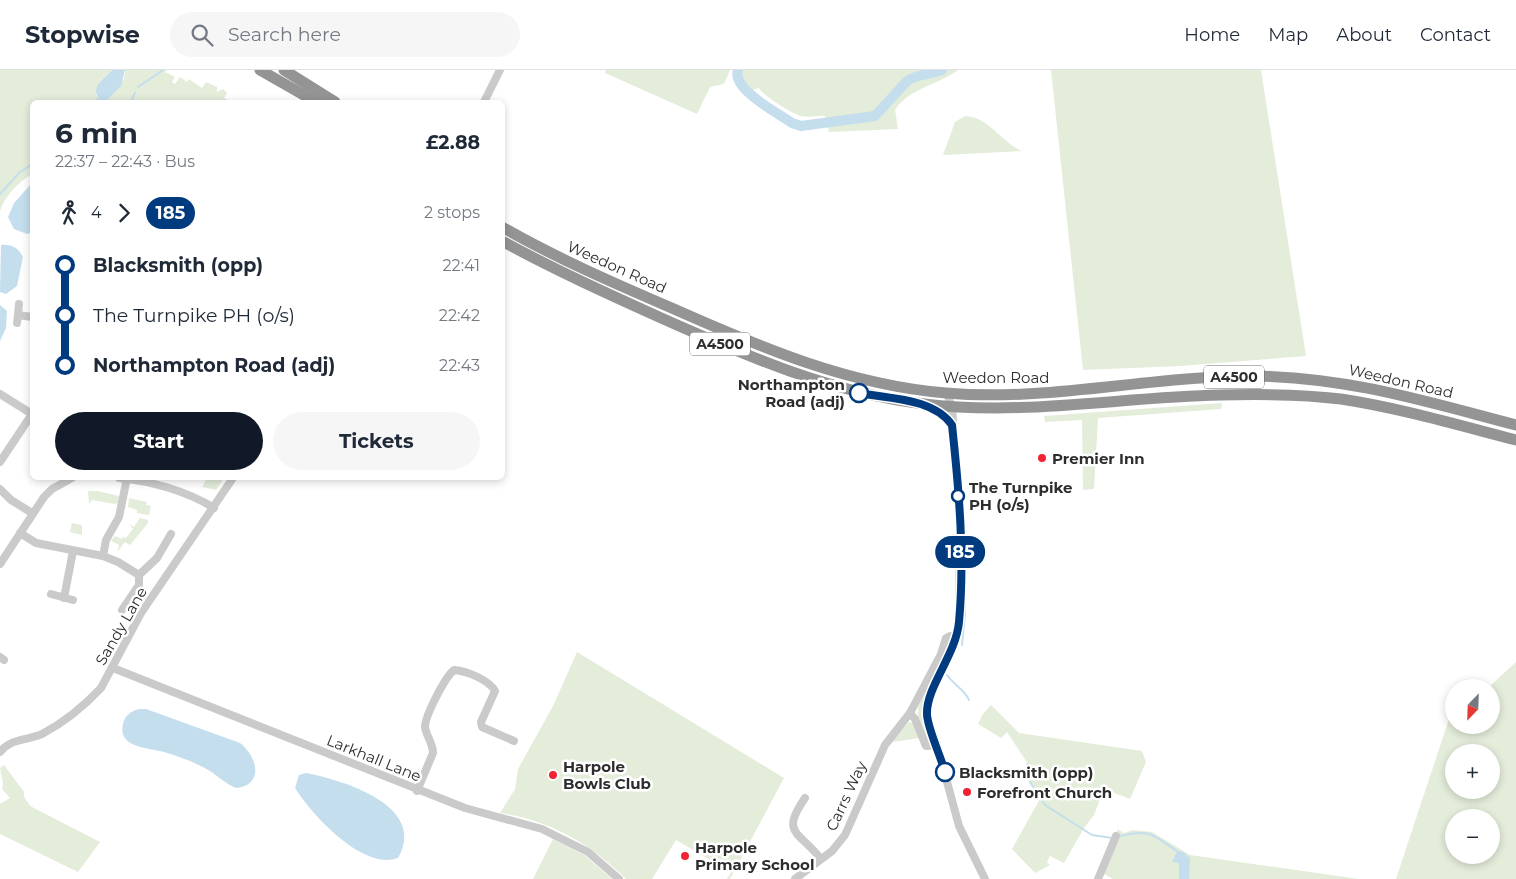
<!DOCTYPE html>
<html lang="en">
<head>
<meta charset="utf-8">
<style>
	body { margin:0; font-family:Montserrat,sans-serif; background:#f6f6f7; color:#1f2937; height:100vh; display:flex; flex-direction:column; font-size:19px; white-space:nowrap }
	* { box-sizing:border-box; margin:0 }
	p { font-size:16px; color:#747a83 }
	.icon { flex:none; width:28px; height:28px; fill:none; stroke:currentColor; stroke-width:2; stroke-linecap:round; stroke-linejoin:round }
	.map { position:relative; flex:1; overflow:hidden }
	.sheet { position:absolute; left:30px; top:30px; width:475px; height:380px; display:flex; flex-direction:column; background:#fff; border-radius:8px; box-shadow:0 2px 8px #0003 }
	.sheet>* { flex:none }
	.badge { padding:0 10px; border-radius:16px; font-size:18px; line-height:32px }
	.needle { width:32px; rotate:203deg }
	.tools { position:absolute; left:1445px; top:609px; display:grid; gap:10px }
	.tools a { display:grid; place-items:center; width:55px; height:55px; border-radius:50%; background:#fff; box-shadow:0 2px 8px #0003; font-size:25px }
	.map>.badge { position:absolute; translate:-50% -50%; box-shadow:0 0 0 2px #fff }
	.legs { display:flex; align-items:center; gap:8px; height:55px; padding:0 25px; font-size:16px }
	.legs p { margin-inline-start:auto }
	.summary { display:flex; align-items:center; justify-content:space-between; height:85px; padding:0 25px }
	h1 { font-size:28px; font-weight:700; line-height:38px }
	.primary-button { display:flex; gap:10px; margin-top:auto; padding:10px 25px }
	.primary-button a { flex:1; height:58px; border-radius:30px; background:#111827; color:#fff; font-size:20px; font-weight:700; line-height:58px; text-align:center }
	.primary-button a+a { background:#f6f6f7; color:#1f2937 }
	ul { padding:0 25px; list-style:none }
	li { display:flex; align-items:center; gap:18px; height:50px; font-size:19px }
	li i { display:grid; place-items:center; width:8px; height:100%; margin:0 6px; background:currentColor }
	li i::after { content:''; width:12px; height:12px; margin:-6px; border:4px solid; border-radius:50%; background:#fff }
	li p { margin-inline-start:auto }
	li:first-child i { background:linear-gradient(#0000 50%,currentColor 0) }
	li:last-child i { background:linear-gradient(currentColor 50%,#0000 0) }
	header { display:flex; align-items:center; gap:30px; box-sizing:border-box; height:70px; padding:0 25px; background:#fff; border-bottom:1px solid #e0e1e3 }
	header strong { font-size:24px }
	nav { display:flex; gap:28px; margin-inline-start:auto; font-size:18px }
	.search { width:350px; height:45px; background:#f6f6f7; display:flex; align-items:center; gap:12px; box-sizing:border-box; padding:0 18px; border-radius:28px; color:#747a83; font-size:19px }
	.map>svg:first-child { display:block }
	.green { fill:#e4ecda; fill-rule:evenodd }
	.water { fill:#c4deee }
	.lines { fill:none; stroke-linecap:round; stroke-linejoin:round }
	.stream { stroke:#c4deee; stroke-width:2 }
	.river { stroke:#c4deee; stroke-width:10 }
	.minor { stroke:#cacaca; stroke-width:8 }
	.highway { stroke:#949494; stroke-width:11 }
	.line-1-casing { stroke:#fff; stroke-width:11 }
	.line-1 { stroke:#003b80; stroke-width:8 }
	.stop-1-dot { fill:#fff; stroke:#003b80; stroke-width:2.5 }
	.poi-dot { fill:#f22235; stroke:#fff; stroke-width:2 }
	.labels { text-anchor:middle; dominant-baseline:central; stroke-width:5; stroke-linejoin:round; paint-order:stroke }
	.shield { fill:#fff; stroke:#6c6c6c; stroke-width:1 }
	.shield-label { font-size:14px; font-weight:bold; fill:#2d2d2d }
	.street-label { font-size:15px; fill:#2d2d2d; stroke:#fff }
	.stop-label { font-size:15px; font-weight:bold; fill:#2d2d2d; stroke:#fff; text-anchor:start }
	.poi-label { font-size:15px; font-weight:bold; fill:#2d2d2d; stroke:#fff; text-anchor:start }
</style>
</head>
<body>
<header>
<strong>Stopwise</strong>
<div class="search"><svg class="icon" aria-label="search" viewBox="0 0 24 24"><circle cx="10" cy="10" r="6"/><path d="M15 15l6 6"/></svg>Search here</div>
<nav><a>Home</a><a>Map</a><a>About</a><a>Contact</a></nav>
</header>
<div class="map">
<svg width="1516" height="809" viewBox="0 0 1516 809">
	<rect width="100%" height="100%" fill="#fff"/>
	<g class="green">
		<path d="M 0,0 L 112,0 L 100,11 L 96,25 L 100,30 L 107,30 L 124,9 L 125,0 L 167,0 L 165,2 L 175,7 L 172,12 L 175,14 L 180,7 L 187,12 L 189,9 L 202,18 L 206,12 L 217,17 L 217,22 L 223,19 L 227,23 L 224,28 L 232,32 L 32,32 L 32,104 C 18,113 5,125 0,141 Z"/>
		<polygon points="606,0 730,0 724,14 710,17 697,44 605,3"/>
		<path d="M 738,0 L 958,0 C 938,15 909,18 895,40 L 898,59 L 829,62 L 825,46 C 817,45 809,48 801,46 C 792,44 762,25 759,18 L 746,22 C 740,15 735,9 738,0 Z"/>
		<polygon points="1051,0 1261,0 1306,286 1180,296 1083,300"/>
		<path d="M 965,46 C 989,47 1001,72 1022,81 L 943,85 L 955,52 Z"/>
		<polygon points="1222,333 1221,339 1098,348 1094,419 1083,420 1082,350 1045,352 1044,346"/>
		<polygon points="207,408 224,408 216,420 202,417"/>
		<polygon points="88,421 98,421 119,426 118,433 114,434 92,430 89,434"/>
		<polygon points="129,428 147,432 146,435 151,436 149,445 137,443 137,440 128,437"/>
		<polygon points="140,448 148,450 148,453 130,475 125,472 117,482 119,475 111,471 115,466 122,469 123,467 126,468 133,459 129,454 134,457"/>
		<polygon points="72,453 82,455 82,465 70,462"/>
		<polygon points="949,570 953,570 922,642 932,672 929,675 918,647 918,637"/>
		<path d="M 577,582 L 784,708 L 730,809 L 727,809 L 731,802 L 676,770 L 652,809 L 626,809 C 591,774 549,750 500,743 L 515,719 L 518,699 L 553,636 Z"/>
		<path d="M 1516,592 L 1516,809 L 1396,809 L 1454,634 L 1454,655 L 1491,655 L 1491,618 L 1460,617 L 1466,609 L 1489,617 ZM 1454,682 L 1491,682 L 1491,720 L 1454,720 ZM 1454,748 L 1491,748 L 1491,785 L 1454,785 Z"/>
		<polygon points="991,635 1019,663 1142,681 1146,692 1130,729 1104,719 1094,745 1084,758 1064,793 1050,786 1047,792 1050,795 1035,803 1012,779 1041,727 1031,712 1028,694 1007,662 1001,668 978,654 982,645"/>
		<polygon points="909,652 913,653 919,668 893,672 897,665"/>
		<polygon points="4,695 24,722 24,727 30,736 100,772 78,802 0,764 0,734 10,728 2,719 3,713 0,698"/>
		<polygon points="1117,759 1124,763 1133,760 1152,762 1190,785 1359,809 1113,809 1104,804 1118,770"/>
		<polygon points="553,769 584,785 612,809 533,809"/>
	</g>
	<g class="water">
		<path d="M 112,0 L 125,0 L 121,16 L 107,30 L 100,30 C 89,17 104,9 112,0 Z"/>
		<polygon points="32,113 32,162 27,164 14,159 8,147 14,133"/>
		<path d="M 1,175 C 12,174 18,178 23,187 L 17,216 L 6,224 L 0,222 Z"/>
		<polygon points="0,235 7,241 6,258 0,271"/>
		<path d="M 139,639 L 146,639 L 240,673 C 257,686 265,715 236,718 C 224,713 215,703 203,697 C 191,691 177,686 164,682 C 149,678 117,678 123,654 C 125,645 131,641 139,639 Z"/>
		<path d="M 306,703 C 343,710 428,736 398,788 C 363,801 312,745 295,718 L 299,705 Z"/>
		<polygon points="1177,781 1183,782 1190,788 1189,809 1179,809 1179,793 1172,792"/>
	</g>
	<g class="lines">
		<g class="stream">
			<polyline points="138,17 163,0"/>
			<polyline points="95,32 99,28"/>
			<polyline points="131,32 135,23"/>
			<polyline points="0,124 19,103 32,94"/>
			<polyline points="962,575 965,544 963,470"/>
			<path d="M 947,605 C 954,615 965,620 969,630"/>
			<polyline points="1027,694 1030,712 1045,735 1092,765 1112,768"/>
			<path d="M 1121,766 C 1151,758 1154,766 1177,781"/>
		</g>
		<path class="river" d="M 738,0 C 731,19 778,43 792,53 L 801,56 L 875,46 L 907,11 C 917,4 930,5 942,0"/>
		<g class="minor">
			<polyline points="484,32 500,0"/>
			<polyline points="18,245 19,234"/>
			<polyline points="17,253 18,245 32,247"/>
			<polyline points="0,324 32,344"/>
			<polyline points="947,324 952,337 960,451 959,554 955,573 930,627 926,647 937,675 959,756 985,809"/>
			<polyline points="929,337 944,345 952,355"/>
			<polyline points="0,392 32,344"/>
			<path d="M 119,408 C 151,411 187,421 214,438"/>
			<polyline points="0,419 11,430 32,443"/>
			<polyline points="20,463 36,473 103,486 118,492 139,505"/>
			<polyline points="103,486 106,470 119,447 127,408"/>
			<polyline points="0,494 44,427 52,419 72,408"/>
			<polyline points="51,524 73,530"/>
			<polyline points="64,528 73,481"/>
			<polyline points="122,540 139,515 139,505 157,488 171,464"/>
			<polyline points="0,587 4,590"/>
			<polyline points="113,598 465,738 542,759 588,782 619,809"/>
			<polyline points="910,643 915,649 926,676 937,675"/>
			<path d="M 0,682 C 11,668 26,671 42,664 C 63,653 85,635 101,618 L 141,543 L 233,408"/>
			<path d="M 417,721 L 433,683 C 433,673 426,666 425,657 C 425,646 445,607 454,600 C 467,601 489,610 495,621 L 481,652 L 482,657 L 514,671"/>
			<path d="M 805,728 C 780,764 799,761 820,788"/>
			<polyline points="795,809 832,781 845,765 885,675 910,643 941,584 946,568 950,566 957,567"/>
			<polyline points="1098,809 1116,766"/>
		</g>
		<g class="highway">
			<polyline points="260,0 316,32"/>
			<polyline points="284,0 335,32"/>
			<path d="M 502,157 C 558,189 616,214 674,239 C 762,278 849,315 946,323 C 1048,332 1149,306 1252,306 C 1348,307 1424,331 1516,355"/>
			<path d="M 502,171 C 553,199 606,223 659,247 C 744,285 831,323 924,334 C 1023,346 1121,327 1220,325 C 1260,324 1301,324 1341,329 C 1400,338 1458,355 1516,370"/>
		</g>
	</g>
	<g class="lines">
		<defs>
			<path id="line-1" d="M 859,323 C 890,329 933,328 952,355 C 959,420 965,487 959,552 C 956,585 926,617 927,644 C 927,657 941,687 945,702"/>
		</defs>
		<use href="#line-1" class="line-1-casing"/>
		<use href="#line-1" class="line-1"/>
	</g>
	<g class="stop-1-dot">
		<circle cx="859" cy="323" r="9"/>
		<circle cx="958" cy="426" r="6"/>
		<circle cx="945" cy="702" r="9"/>
	</g>
	<g class="poi-dot">
		<circle cx="1042" cy="388" r="5"/>
		<circle cx="553" cy="705" r="5"/>
		<circle cx="967" cy="722" r="5"/>
		<circle cx="685" cy="786" r="5"/>
	</g>
	<g class="labels">
		<g class="shield">
			<rect x="690" y="262.5" width="60" height="23" rx="4"/>
			<rect x="1204" y="295.5" width="60" height="23" rx="4"/>
		</g>
		<g class="shield-label">
			<text x="720" y="274">A4500</text>
			<text x="1234" y="307">A4500</text>
		</g>
		<g class="street-label">
			<text transform="translate(617 197) rotate(24)">Weedon Road</text>
			<text x="996" y="307">Weedon Road</text>
			<text transform="translate(1401 311) rotate(13)">Weedon Road</text>
			<text transform="translate(121 556) rotate(-60)">Sandy Lane</text>
			<text transform="translate(374 688) rotate(22)">Larkhall Lane</text>
			<text transform="translate(846 726) rotate(-65)">Carrs Way</text>
		</g>
		<g class="stop-label">
			<text x="845" y="314" text-anchor="end">Northampton<tspan x="845" dy="17">Road (adj)</tspan></text>
			<text x="969" y="417">The Turnpike<tspan x="969" dy="17">PH (o/s)</tspan></text>
			<text x="959" y="702">Blacksmith (opp)</text>
		</g>
		<g class="poi-label">
			<text x="1052" y="388">Premier Inn</text>
			<text x="563" y="696">Harpole<tspan x="563" dy="17">Bowls Club</tspan></text>
			<text x="977" y="722">Forefront Church</text>
			<text x="695" y="777">Harpole<tspan x="695" dy="17">Primary School</tspan></text>
		</g>
	</g>
</svg>
<div class="tools">
<a><svg class="needle" viewBox="-14 -14 28 28"><path d="M0-13l5 13h-10z" fill="#e53935"/><path d="M0 13l5-13h-10z" fill="#747a83"/></svg></a>
<a>+</a>
<a>−</a>
</div>
<b class="badge" style="left:960px;top:482px;background:#003b80;color:#fff">185</b>
<section class="sheet">
<div class="summary"><div><h1>6 min</h1><p>22:37 – 22:43 · Bus</p></div><b>£2.88</b></div>
<div class="legs"><svg class="icon" aria-label="walk" viewBox="0 0 24 24"><circle cx="13" cy="4" r="2"/><path d="M13 8l-2 6 4 7M11 14l-3 7M7 12l3-4h3l4 4"/></svg>4<svg class="icon" aria-label="forward" viewBox="0 0 24 24"><path d="M9 5l7 7-7 7"/></svg><b class="badge" style="background:#003b80;color:#fff">185</b><p>2 stops</p></div>
<ul>
<li><i style="color:#003b80"></i><b>Blacksmith (opp)</b><p>22:41</p></li>
<li><i style="color:#003b80"></i><span>The Turnpike PH (o/s)</span><p>22:42</p></li>
<li><i style="color:#003b80"></i><b>Northampton Road (adj)</b><p>22:43</p></li>
</ul>
<div class="primary-button"><a>Start</a><a>Tickets</a></div>
</section>
</div>
</body>
</html>
